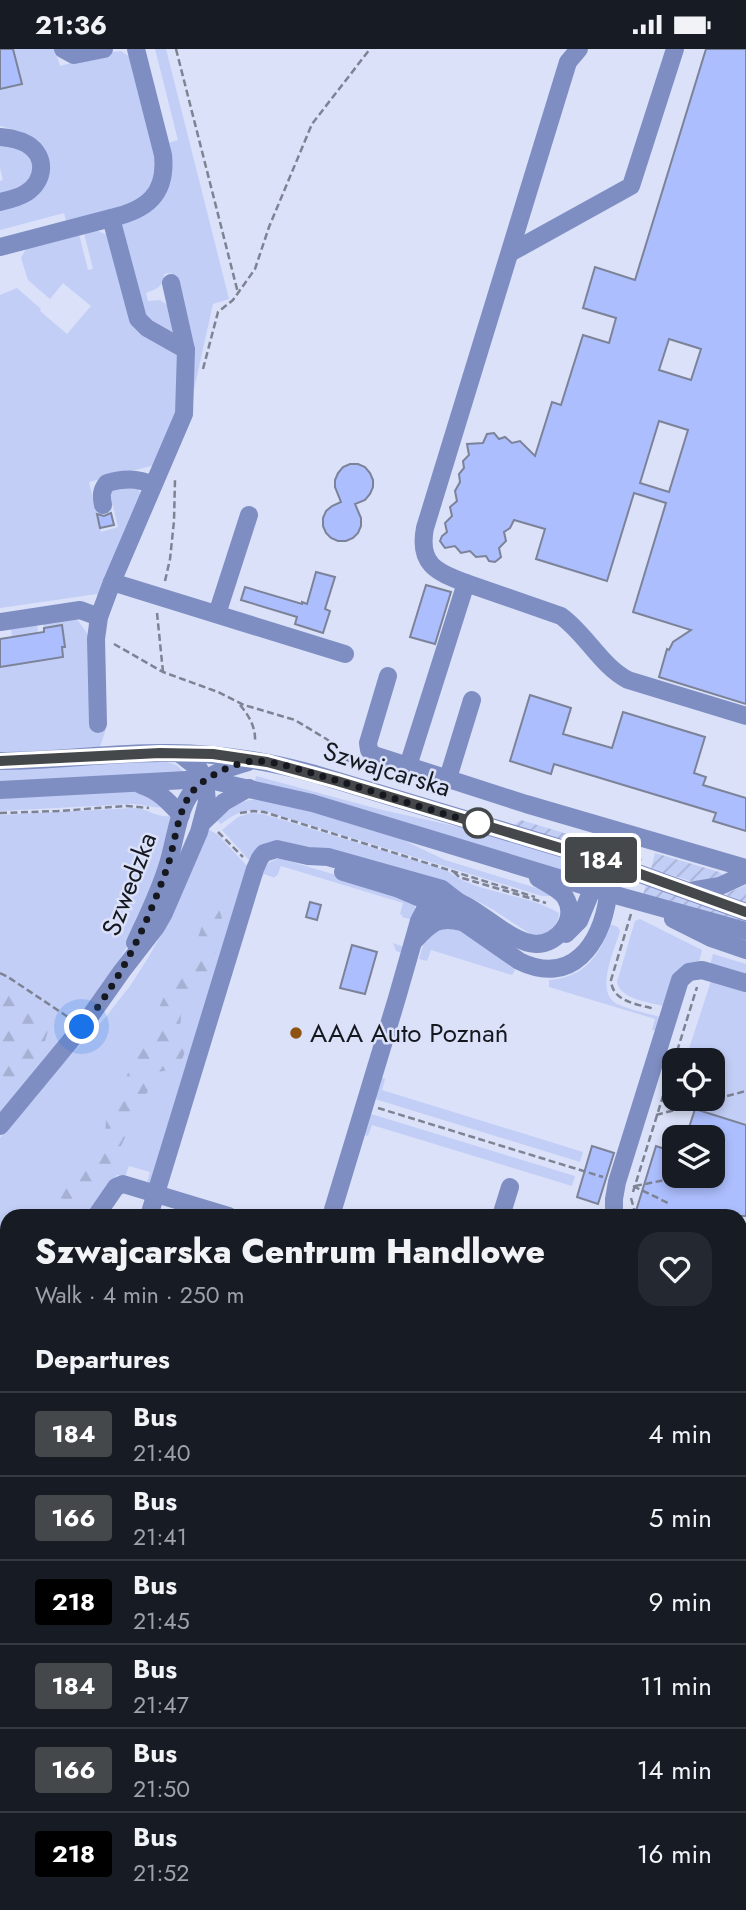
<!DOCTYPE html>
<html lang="en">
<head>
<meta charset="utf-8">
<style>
	body { margin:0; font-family:Jost,sans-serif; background:#242831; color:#f1f3f6; height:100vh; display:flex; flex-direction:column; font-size:26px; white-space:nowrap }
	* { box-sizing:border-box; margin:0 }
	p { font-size:23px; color:#9ea1a6 }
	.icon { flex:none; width:38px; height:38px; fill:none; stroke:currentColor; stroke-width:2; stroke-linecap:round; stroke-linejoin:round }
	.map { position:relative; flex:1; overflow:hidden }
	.panel { position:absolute; left:0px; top:1160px; width:747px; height:702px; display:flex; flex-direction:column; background:#171b24; border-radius:21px 21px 0 0; box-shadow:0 4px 10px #0003 }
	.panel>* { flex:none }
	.badge { padding:0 14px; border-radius:5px; font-size:24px; line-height:46px }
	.tools { position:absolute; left:662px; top:999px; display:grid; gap:14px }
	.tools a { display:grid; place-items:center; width:63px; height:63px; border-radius:14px; background:#171b24; box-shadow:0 4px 10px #0003; font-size:35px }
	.you { position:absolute; width:35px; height:35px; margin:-18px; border:5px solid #fff; border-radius:50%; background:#1a73e8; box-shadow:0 0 0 10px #1a73e833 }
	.map>.badge { position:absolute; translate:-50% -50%; box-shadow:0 0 0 4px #fff }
	h2 { padding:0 35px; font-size:26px; line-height:63px }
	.round { display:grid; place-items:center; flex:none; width:74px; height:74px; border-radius:21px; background:#242831 }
	.summary { display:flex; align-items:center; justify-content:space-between; height:119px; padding:0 35px }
	h1 { font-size:33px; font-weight:800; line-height:52px }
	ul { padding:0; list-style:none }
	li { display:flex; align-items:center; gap:21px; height:84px; padding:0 35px; border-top:2px solid #363941 }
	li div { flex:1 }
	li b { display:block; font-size:26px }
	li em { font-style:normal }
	li .badge { min-width:77px; font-weight:700; text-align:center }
	.status { display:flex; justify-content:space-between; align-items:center; height:49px; padding:0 35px; background:#171b24; direction:ltr }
	.status svg { height:19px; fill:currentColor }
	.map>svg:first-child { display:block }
	.grass { fill:#c2cef6 }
	.forest { fill:url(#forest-firs) }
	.garden { fill:url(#garden-furrows) }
	.building { fill:#acbefe; stroke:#7c8398; stroke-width:2; fill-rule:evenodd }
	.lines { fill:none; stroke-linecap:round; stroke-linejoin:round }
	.path { stroke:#7e8393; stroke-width:2.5; stroke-dasharray:7 3.5; stroke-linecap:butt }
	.minor { stroke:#7f8ec2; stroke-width:18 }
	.tram { stroke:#4a4d5a; stroke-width:2 }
	.line-casing { stroke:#fff; stroke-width:16 }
	.line { stroke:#45484a; stroke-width:10 }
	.walk { stroke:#161820; stroke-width:7; stroke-dasharray:0 12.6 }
	.stop-dot { fill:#fff; stroke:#45484a; stroke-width:3.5 }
	.poi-dot { fill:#8e5311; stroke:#dae1f9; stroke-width:2.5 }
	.labels { text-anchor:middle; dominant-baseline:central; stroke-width:5; stroke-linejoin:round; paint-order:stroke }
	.street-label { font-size:26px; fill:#161820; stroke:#dae1f9 }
	.poi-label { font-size:26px; fill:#161820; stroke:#dae1f9; text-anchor:start }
</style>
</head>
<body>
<div class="status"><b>21:36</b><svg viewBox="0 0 49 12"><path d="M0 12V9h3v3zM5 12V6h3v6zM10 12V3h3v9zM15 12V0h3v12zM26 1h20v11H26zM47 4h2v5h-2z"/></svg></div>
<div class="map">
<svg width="746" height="1861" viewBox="0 0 746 1861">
	<defs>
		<pattern id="forest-firs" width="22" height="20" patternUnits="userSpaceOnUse" patternTransform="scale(1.75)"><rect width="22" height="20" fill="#c2cef6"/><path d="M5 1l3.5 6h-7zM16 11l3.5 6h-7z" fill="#a6b0d3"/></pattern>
		<pattern id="garden-furrows" width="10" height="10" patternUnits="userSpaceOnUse" patternTransform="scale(1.75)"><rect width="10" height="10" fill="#c2cef6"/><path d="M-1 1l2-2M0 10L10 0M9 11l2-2" fill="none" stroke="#a6b0d3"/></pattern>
	</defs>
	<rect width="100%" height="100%" fill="#dae1f9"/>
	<g class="grass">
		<polygon points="13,0 55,0 60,17 113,3 121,2 133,10 160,116 146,149 67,175 64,164 0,181 0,160 39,143 30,87 22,83 0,77 0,40 22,35"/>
		<path d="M 155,0 L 166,0 L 229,250 L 213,255 L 191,354 L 188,284 L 172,224 L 164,225 C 164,238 156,240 146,244 L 148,252 L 160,251 L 171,258 L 174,280 L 171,284 L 147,274 L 121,175 L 146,162 L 165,95 L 178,91 Z"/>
		<polygon points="0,90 23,99 35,117 29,134 0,146 0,132 3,131 0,119"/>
		<polygon points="96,181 109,187 135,271 177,304 181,352 158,413 151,417 89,433 101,483 118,478 113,457 109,452 110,440 136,437 142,447 98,552 97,545 0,559 0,246 17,239 41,260 40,262 67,285 91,257 63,234 50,250 28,231 21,209 26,200 31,198 79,185 88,221 93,220 84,184"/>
		<polygon points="76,569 89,587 93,680 106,680 100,698 0,704 0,618 63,608 62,598 65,597 62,577 44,579 43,574"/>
		<polygon points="37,575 38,584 12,588 11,579"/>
		<polygon points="161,711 176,716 184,723 0,733 0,720"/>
		<polygon points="256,727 378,760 468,780 575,812 585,818 588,824 583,828 308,745 255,732"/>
		<path d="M 138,741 L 167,757 C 155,761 145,755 132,755 L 0,762 L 0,749 Z"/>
		<path d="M 259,750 L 283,755 L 399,789 L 445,811 L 543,841 L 552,847 L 542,847 L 264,762 C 246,759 235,764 221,775 L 215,770 C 228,758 242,751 259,750 Z"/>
		<path d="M 133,759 C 148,759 156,769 171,767 L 171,786 L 135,883 L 121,908 L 91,954 L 0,1066 L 0,766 Z"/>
		<path d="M 251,764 L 263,765 L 446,821 C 478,846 524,843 559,864 C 558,879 546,888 532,886 L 492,860 L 458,842 L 416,827 L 283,792 C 266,790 258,798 250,812 L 222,781 L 238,768 Z"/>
		<polygon points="208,780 218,786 248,818 151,1135 147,1134 150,1123 129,1117 125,1127 117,1126 89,1167 7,1167 7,1267 0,1275 0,1089 54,1024 105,969 130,937 148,909 171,868"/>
		<polygon points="279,809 406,847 413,853 416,861 402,904 396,902 393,894 404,898 412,871 402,868 402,866 400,865 403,854 281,817 277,827 275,827 275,829 264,825 263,827 262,824 268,814"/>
		<path d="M 640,870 L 702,901 L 699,913 C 673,911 670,938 663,957 C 648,953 620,950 617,933 L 635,872 Z"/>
		<path d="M 610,875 L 618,878 L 620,882 C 615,900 594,943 617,955 C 630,961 647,964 660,968 L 656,981 L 652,981 L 655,970 L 549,938 L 549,931 C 585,928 600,907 610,875 Z"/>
		<polygon points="442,877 462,881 515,921 512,926 431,901 427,912 419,910 425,890"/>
		<polygon points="713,905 746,915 746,927 710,916"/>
		<polygon points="711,932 746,943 746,1076 695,1060 690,1050 712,1050 712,1012 685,1012"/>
		<polygon points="382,1029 385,1030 382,1041 583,1103 580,1113 375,1050"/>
		<polygon points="371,1065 575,1127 572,1137 372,1076 368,1087 365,1086"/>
		<polygon points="7,1653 7,1660 3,1674 7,1676 7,1723 0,1714 0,1676"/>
		<polygon points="0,1812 7,1815 7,1853 0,1851"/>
		<polygon points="12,1855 124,1855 141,1861 28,1861"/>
		<polygon points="255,1855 369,1855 368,1861 271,1861"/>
	</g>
	<g class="forest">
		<path d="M 219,861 C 230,879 209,916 203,935 L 197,934 L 190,953 L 182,960 L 180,977 L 187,979 C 188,994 185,1007 177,1020 L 157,1023 L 118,1103 L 95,1143 L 73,1167 L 56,1167 L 63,1153 L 59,1145 L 92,1109 L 97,1096 L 105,1088 L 106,1071 L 170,935 L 192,906 L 202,877 L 209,862 Z"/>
		<path d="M 0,933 L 10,937 L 48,981 C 46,993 39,1006 30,1016 C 21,1026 8,1029 0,1041 Z"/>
	</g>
	<g class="garden">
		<polygon points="521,771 640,807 642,810 639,817 515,777 514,776"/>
		<polygon points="655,804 719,823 722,825 722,828 694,833 651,820"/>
		<polygon points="646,835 746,872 746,878 643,846"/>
		<polygon points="746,836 746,855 726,846 727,844"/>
	</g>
	<g class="building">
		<polygon points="0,0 13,0 22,35 0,40"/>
		<path d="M 706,0 L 746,0 L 746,655 L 659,628 L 667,600 L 669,601 L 673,593 L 691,581 L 633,563 L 666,454 L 634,444 L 607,532 L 536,510 L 545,480 L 514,471 L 510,479 L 504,483 L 506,492 L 499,499 L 501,508 L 495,513 L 489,512 L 486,507 L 476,508 L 470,502 L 461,504 L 455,497 L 445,499 L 440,492 L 442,487 L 447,483 L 445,474 L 452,467 L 450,458 L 457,452 L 455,442 L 460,433 L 459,425 L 464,419 L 463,412 L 469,406 L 467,395 L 483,394 L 487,385 L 494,384 L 499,390 L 505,388 L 512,394 L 520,392 L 535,407 L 552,353 L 561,356 L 583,286 L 609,294 L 616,269 L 583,259 L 595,218 L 635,231 ZM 669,290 L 701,300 L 691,331 L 659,321 ZM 659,372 L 688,381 L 669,443 L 640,434 Z"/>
		<polygon points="350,415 358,415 365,418 370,424 373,431 373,438 370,445 365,451 355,455 361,469 361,477 358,484 353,489 346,492 338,492 331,489 326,484 323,477 323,469 326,462 332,457 341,453 335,438 335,431 338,424 343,418"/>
		<polygon points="111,464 114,476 100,479 97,465 104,467"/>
		<polygon points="316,523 335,528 325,560 330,562 323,584 295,575 297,568 241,551 245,538 302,555 302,553 307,555"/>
		<polygon points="426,536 451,543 435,595 410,588"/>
		<polygon points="62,576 65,598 62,598 63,608 0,618 0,590 44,583 44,579"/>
		<polygon points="530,646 571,659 563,685 612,699 623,663 705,688 694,724 706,728 703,736 746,749 746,782 713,772 716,764 554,715 551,725 510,712"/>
		<polygon points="310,853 321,856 317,871 306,868"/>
		<polygon points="352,896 377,903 365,945 340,939"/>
		<polygon points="695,1060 746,1076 746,1167 654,1167 636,1162 656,1097 674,1103 674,1127 712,1127 712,1088 686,1088"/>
		<polygon points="592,1097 614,1104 598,1155 577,1148"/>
	</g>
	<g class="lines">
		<g class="path">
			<polyline points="176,0 238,244"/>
			<polyline points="203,320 218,263 233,251 255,220 269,178 312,75 370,0"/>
			<polyline points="165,532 170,510 174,472 175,431"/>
			<polyline points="157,564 163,623"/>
			<polyline points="114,595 163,623 218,643 244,656 295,671 328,691 345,710 361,718"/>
			<path d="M 240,656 C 250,668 256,679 255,694"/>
			<polyline points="0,764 58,762 127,757 149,759"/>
			<polyline points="240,764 253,762 264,763 535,848"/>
			<polyline points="218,783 243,808"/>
			<polyline points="454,823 459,828 546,854"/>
			<path d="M 631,865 L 611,931 C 612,953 637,955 655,960"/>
			<polyline points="0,924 8,928 68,968"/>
			<polyline points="674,1012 697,938"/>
			<polyline points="378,1059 603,1128"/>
			<polyline points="656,1066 746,1042"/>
			<polyline points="633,1137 668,1154"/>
			<polyline points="635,1137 675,1129"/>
			<polyline points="633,1143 674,1012"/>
			<polyline points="631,1149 636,1167"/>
			<polyline points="0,1427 7,1429"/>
			<polyline points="6,1482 7,1482"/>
			<polyline points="154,1861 155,1855"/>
			<polyline points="433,1861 435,1855"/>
		</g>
		<g class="minor">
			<polyline points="63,0 74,6 104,0"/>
			<path d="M 0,88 C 9,89 18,90 27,95 C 47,107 45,132 26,144 C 18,149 9,151 0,153"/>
			<path d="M 111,169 C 147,161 167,145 163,106 L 136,0"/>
			<polyline points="0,198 111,169 138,270 147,279 186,301"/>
			<polyline points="510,204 631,137 675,0"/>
			<path d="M 103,456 C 101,446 101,442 107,434 C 123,429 139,429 153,436"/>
			<polyline points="112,533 345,605"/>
			<path d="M 466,534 L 561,567 C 586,585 601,617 628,631 L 746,667"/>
			<polyline points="217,565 249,466"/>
			<polyline points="0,573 80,561 99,568"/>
			<polyline points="388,627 368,694 369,701 374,706 526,755 746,819"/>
			<polyline points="98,675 96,590 99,568 112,533 184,365 186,301 171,234"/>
			<path d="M 0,712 C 54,712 107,704 161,704 C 214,703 264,711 315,725 L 607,813 L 746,863"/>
			<path d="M 408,717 L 466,534 C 436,523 418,515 425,479 L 568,13 L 579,0"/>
			<polyline points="448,729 472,651"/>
			<path d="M 141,736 C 159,742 168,752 181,766"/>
			<polyline points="0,741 205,730 312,754 608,844 746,882"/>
			<polyline points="202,774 224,753 249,739"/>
			<path d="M 343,823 L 399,840 L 443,859 L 519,912 C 572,938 601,895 608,847 C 609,836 608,824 607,813"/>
			<polyline points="690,842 720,837 746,825"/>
			<polyline points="673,870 711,889 746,901"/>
			<polyline points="566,885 579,872 596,831"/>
			<path d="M 415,891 C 431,874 438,867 462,873"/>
			<path d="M 135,894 C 147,868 160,842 168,815 C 175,793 178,760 192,743 C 207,725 227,719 248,713"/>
			<polyline points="0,1077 86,973 122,922 156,878 164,864 199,783 207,753 205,730 199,720 180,705"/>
			<polyline points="96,1167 116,1138 123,1135 229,1167"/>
			<polyline points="149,1167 255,820 260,809 264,804 277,800 308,807 328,808 442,840 456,851"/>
			<path d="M 331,1167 L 397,949 L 419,872 L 429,853 C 434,851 439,847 445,847 C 451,848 459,853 465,856 C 486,867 513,894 536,895 C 559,895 578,869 565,848 C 559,840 546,834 538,829"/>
			<polyline points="501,1167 510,1138"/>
			<polyline points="614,1167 614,1150 617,1133 680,931 689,923 702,921 746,934"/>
			<polyline points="0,1286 7,1278"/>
			<polyline points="0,1452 7,1454"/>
			<polyline points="0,1577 7,1579"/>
			<polyline points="0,1650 7,1627"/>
			<polyline points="0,1736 7,1739"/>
			<polyline points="0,1762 7,1765"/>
			<polyline points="173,1855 175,1861"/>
			<polyline points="231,1855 247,1861"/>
			<polyline points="203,1861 207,1855"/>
			<polyline points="379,1861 380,1855"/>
			<polyline points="399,1861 402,1855"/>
		</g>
		<g class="tram">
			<polyline points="0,1793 7,1796"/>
			<polyline points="137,1855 154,1861"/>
			<polyline points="166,1855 182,1861"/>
		</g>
	</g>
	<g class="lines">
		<defs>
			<polyline id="line" points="0,712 160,704 213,705 267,713 337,732 607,813 746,863"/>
		</defs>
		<use href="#line" class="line-casing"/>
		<use href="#line" class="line"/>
		<path class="walk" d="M 82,978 C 121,932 147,875 167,819 C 175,796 177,762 192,743 C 204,728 238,711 257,712 C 280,713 303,722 325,728 C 376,743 427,761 478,774"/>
	</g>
	<circle class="stop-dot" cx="478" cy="774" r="14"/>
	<circle class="poi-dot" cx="296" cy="984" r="7"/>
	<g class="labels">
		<g class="street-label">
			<text transform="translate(387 720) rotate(17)">Szwajcarska</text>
			<text transform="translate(129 835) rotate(-69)">Szwedzka</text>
		</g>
		<g class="poi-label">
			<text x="310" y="984">AAA Auto Poznań</text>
		</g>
	</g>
</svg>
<div class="tools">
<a><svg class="icon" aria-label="locate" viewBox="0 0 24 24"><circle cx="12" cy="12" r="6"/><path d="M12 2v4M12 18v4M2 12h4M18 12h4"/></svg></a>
<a><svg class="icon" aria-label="layers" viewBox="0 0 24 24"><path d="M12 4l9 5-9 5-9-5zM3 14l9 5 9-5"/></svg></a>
</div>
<div class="you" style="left:82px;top:978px"></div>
<b class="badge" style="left:601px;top:811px;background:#45484a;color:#fff">184</b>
<section class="panel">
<div class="summary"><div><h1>Szwajcarska Centrum Handlowe</h1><p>Walk · 4 min · 250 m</p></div><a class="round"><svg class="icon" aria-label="heart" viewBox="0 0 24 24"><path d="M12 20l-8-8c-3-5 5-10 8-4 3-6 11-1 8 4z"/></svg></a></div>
<h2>Departures</h2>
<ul>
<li><span class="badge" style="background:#45484a;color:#fff">184</span><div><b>Bus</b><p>21:40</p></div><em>4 min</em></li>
<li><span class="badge" style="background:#45484a;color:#fff">166</span><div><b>Bus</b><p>21:41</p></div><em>5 min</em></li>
<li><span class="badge" style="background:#000;color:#fff">218</span><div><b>Bus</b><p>21:45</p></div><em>9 min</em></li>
<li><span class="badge" style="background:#45484a;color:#fff">184</span><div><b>Bus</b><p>21:47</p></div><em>11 min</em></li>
<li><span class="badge" style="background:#45484a;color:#fff">166</span><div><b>Bus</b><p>21:50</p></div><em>14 min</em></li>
<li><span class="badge" style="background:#000;color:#fff">218</span><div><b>Bus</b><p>21:52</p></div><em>16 min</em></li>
</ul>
</section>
</div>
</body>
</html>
